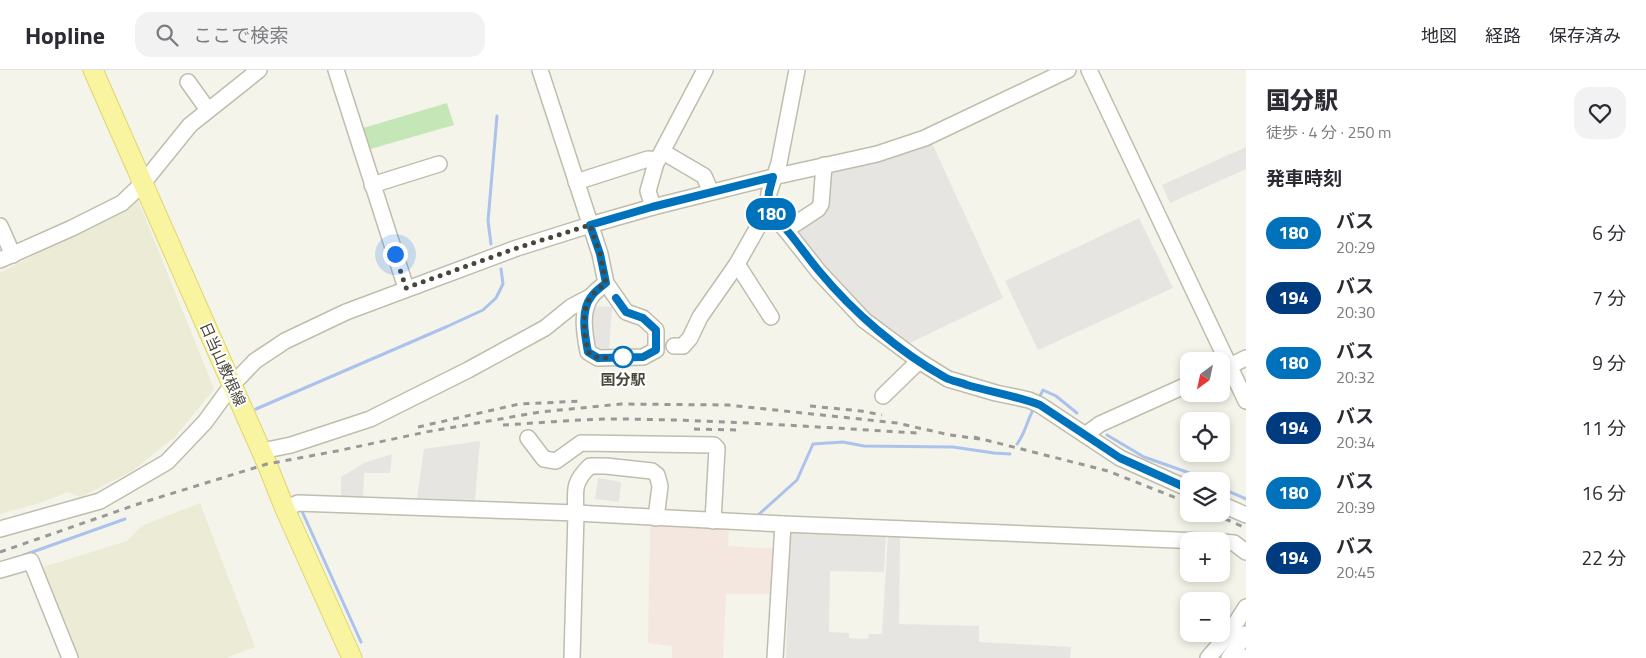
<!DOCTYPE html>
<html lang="ja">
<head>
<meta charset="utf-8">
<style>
	body { margin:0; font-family:"Titillium Web","Noto Sans JP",sans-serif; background:#f2f2f3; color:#2b2b33; height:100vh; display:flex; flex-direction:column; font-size:19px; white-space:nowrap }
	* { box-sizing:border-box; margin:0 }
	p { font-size:16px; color:#7c7c81 }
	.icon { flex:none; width:28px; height:28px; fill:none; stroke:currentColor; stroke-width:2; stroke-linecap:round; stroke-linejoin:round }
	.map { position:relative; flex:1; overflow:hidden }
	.side { display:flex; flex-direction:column; background:#fff; width:400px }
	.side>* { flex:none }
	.badge { padding:0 10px; border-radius:16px; font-size:18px; line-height:32px }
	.needle { width:32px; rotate:213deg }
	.buttons { position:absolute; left:1180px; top:282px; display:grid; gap:10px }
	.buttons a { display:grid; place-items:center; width:50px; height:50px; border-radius:10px; background:#fff; box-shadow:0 2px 8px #0003; font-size:25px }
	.you { position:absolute; width:25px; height:25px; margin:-12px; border:4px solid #fff; border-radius:50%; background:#1a73e8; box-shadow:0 0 0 8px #1a73e833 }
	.map>.badge { position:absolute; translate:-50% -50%; box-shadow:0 0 0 2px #fff }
	h2 { padding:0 20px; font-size:19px; line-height:45px }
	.round { display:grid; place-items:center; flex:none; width:52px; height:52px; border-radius:15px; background:#f2f2f3 }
	.head { display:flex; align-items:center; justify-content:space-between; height:85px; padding:0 20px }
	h1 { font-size:24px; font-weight:800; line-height:38px }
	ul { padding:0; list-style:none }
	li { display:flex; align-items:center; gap:15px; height:65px; padding:0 20px }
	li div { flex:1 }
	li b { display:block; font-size:19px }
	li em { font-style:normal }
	li .badge { min-width:55px; font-weight:700; text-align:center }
	header { display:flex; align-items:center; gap:30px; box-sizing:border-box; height:70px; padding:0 25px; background:#fff; border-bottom:1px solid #e1e1e2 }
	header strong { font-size:24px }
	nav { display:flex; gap:28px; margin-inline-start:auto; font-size:18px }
	.search { width:350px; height:45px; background:#f2f2f3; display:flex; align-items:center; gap:12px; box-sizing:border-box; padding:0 18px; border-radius:15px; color:#7c7c81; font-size:19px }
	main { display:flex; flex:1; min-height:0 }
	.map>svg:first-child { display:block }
	.education { fill:#ecebd5 }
	.medical { fill:#f4e7df }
	.green { fill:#c5e6b6 }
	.parking { fill:#e6e5e2 }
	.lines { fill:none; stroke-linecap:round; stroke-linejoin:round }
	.stream { stroke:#abc2ed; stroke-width:3 }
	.minor-casing { stroke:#bfbdad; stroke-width:18 }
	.major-casing { stroke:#ded66f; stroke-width:21 }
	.minor { stroke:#fff; stroke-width:15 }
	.major { stroke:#f9f49f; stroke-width:19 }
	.rail { stroke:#989898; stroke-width:3; stroke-dasharray:6 6; stroke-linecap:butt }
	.line-casing { stroke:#fff; stroke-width:11 }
	.line { stroke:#0072bc; stroke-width:8 }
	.walk { stroke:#484639; stroke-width:5; stroke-dasharray:0 9 }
	.stop-dot { fill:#fff; stroke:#0072bc; stroke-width:2.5 }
	.labels { text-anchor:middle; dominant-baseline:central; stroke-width:4; stroke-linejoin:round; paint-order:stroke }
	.street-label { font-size:15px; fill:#484639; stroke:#fff }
	.stop-label { font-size:15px; font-weight:bold; fill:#484639; stroke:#fff }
</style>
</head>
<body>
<header>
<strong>Hopline</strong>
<div class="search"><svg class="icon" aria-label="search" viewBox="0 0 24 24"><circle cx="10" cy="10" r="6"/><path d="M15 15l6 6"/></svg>ここで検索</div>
<nav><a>地図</a><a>経路</a><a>保存済み</a></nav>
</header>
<main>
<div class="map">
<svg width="1246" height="588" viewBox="0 0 1246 588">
	<rect width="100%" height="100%" fill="#f4f4ea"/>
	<g class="education">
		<polygon points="138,130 214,319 175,367 132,401 81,427 67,422 40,433 0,444 0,203"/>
		<polygon points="200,433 255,577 226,588 78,588 40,498 127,471 141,456"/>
	</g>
	<polygon class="medical" points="650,454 729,458 728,476 777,479 775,524 726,524 723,588 672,588 672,576 648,573"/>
	<polygon class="green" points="447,33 454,55 367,80 360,59"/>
	<g class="parking">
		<polygon points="931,71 1003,228 910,273 886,259 837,212 794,163 827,138 830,102 875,91"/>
		<polygon points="1246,77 1246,99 1170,133 1162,115"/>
		<polygon points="1139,148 1173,218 1038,280 1005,211"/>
		<polygon points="592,236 612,237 609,281 599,280 593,270"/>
		<polygon points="480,371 475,430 417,428 424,379"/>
		<polygon points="392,384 390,403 364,403 363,430 341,429 341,407 364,393"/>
		<polygon points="598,408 621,412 619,432 595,429"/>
		<polygon points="790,460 886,466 884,502 830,501 829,562 849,563 849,568 868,569 869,564 882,564 888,466 900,466 899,554 979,556 979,572 1071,577 1070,588 786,588"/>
	</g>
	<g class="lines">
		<g class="stream">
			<polyline points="491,174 488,151 497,46"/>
			<polyline points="1039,328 1043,320 1056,326 1077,343"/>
			<polyline points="256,339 446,257 483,240 496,228 503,214 501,199"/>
			<polyline points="1107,365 1144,387 1184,401 1207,411"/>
			<path d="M 1017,374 C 1025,364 1027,351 1033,340"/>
			<polyline points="1221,418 1246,429"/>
			<polyline points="301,439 361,572"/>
			<polyline points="757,446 797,410 813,374 843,372 864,376 953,377 994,383 1010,384"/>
			<polyline points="24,485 125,449"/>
		</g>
		<defs>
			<g id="minor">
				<polyline points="336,0 406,218"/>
				<path d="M 540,0 L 600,184 L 606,213 L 626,242 L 643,248 L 656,260 L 656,280 L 643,287 L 598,288 L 588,282 C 585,266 580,241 591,227 C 594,222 601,217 606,213"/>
				<polyline points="1089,0 1246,331"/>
				<polyline points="188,12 208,40"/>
				<polyline points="663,82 704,106 711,122"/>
				<polyline points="576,112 648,89 658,90"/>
				<polyline points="372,115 439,94"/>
				<polyline points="653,137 648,121 656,93 705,0"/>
				<polyline points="767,141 786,160 819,202 864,250 919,291 948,309 996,323 1029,330 1040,335 1120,388 1189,419"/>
				<polyline points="0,156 13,185"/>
				<polyline points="786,160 818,139 821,134 824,95"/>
				<polyline points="0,190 72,158 122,133 143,113 190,55 259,0"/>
				<polyline points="737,194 771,247"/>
				<polyline points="674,276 683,276 690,268 700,247 737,194 767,141 769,123 779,93 797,0"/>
				<polyline points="1223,299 1246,288"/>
				<polyline points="883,326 919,291"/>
				<polyline points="1085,365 1100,354 1189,314"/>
				<polyline points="528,368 544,389 556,391 581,373 714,375 717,378 713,451"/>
				<polyline points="262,381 291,375 370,349 468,300 545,258 571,237 590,227"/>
				<polyline points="1221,434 1246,445"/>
				<polyline points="285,439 298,433 576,443 783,454 1201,471"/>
				<polyline points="0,459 100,431 167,392 205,352 232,315 255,291 285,271 346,242 517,178 590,155 653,137 773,107 877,84 925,68 1068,0"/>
				<polyline points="1221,472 1234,473 1246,482"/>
				<polyline points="0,500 31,491 70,588"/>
				<path d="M 572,588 L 576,443 C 575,420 573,412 590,396 L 606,396 L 652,401 L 657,405 L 660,416 L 656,448"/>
				<polyline points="775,588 783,454"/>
				<polyline points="1208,588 1229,564 1246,537"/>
				<polyline points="1229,588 1246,564"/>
				<polyline points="1245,588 1246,587"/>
			</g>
			<polyline id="major" points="93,0 267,394 285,439 352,588"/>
		</defs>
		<use href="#minor" class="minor-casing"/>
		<use href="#major" class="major-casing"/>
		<use href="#minor" class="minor"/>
		<use href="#major" class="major"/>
		<g class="rail">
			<polyline points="810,336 861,341 882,345"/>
			<path d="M 503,355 C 537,353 572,350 606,349 C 710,349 814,357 917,363"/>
			<polyline points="418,357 519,334 583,331"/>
			<polyline points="694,359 740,360"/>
			<polyline points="974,367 1108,401 1189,433"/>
			<polyline points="1214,444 1246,458"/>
			<polyline points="0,482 141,433 267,394 337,381 426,362 540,342 621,334 728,335 897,353 950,365 980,369"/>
		</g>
	</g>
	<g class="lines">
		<defs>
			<path id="line" d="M 616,228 L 626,242 L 643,248 L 656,260 L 656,280 L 643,287 L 598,288 L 588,282 C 585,266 580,241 591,227 C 594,222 601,217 606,213 L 600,184 L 590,155 L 652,137 L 773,107 L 769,122 L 767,141 C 788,157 802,181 819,201 C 853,242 899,282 946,308 C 952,311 960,312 967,315 C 991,322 1017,326 1040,335 L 1120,388 L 1189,419"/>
		</defs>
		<use href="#line" class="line-casing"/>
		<use href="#line" class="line"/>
		<path class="walk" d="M 395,184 L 406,218 L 517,178 L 590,155 L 600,184 L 606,213 C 601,217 594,222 591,227 C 580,241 585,266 588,282 L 598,288 L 628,287 L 623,287"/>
	</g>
	<circle class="stop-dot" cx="623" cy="287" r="10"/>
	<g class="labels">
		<g class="street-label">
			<text transform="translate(223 294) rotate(66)">日当山敷根線</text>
		</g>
		<g class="stop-label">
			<text x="623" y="309">国分駅</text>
		</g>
	</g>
</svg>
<div class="buttons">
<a><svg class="needle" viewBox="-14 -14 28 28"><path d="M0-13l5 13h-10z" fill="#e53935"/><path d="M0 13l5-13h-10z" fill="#7c7c81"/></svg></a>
<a><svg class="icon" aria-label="locate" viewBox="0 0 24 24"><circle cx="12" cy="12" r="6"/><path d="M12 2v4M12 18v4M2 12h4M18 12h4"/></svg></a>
<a><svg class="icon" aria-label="layers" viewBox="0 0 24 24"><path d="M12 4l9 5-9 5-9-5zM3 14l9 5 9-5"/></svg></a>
<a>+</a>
<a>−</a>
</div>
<div class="you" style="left:395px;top:184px"></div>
<b class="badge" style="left:771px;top:144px;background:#0072bc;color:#fff">180</b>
</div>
<section class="side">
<div class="head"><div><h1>国分駅</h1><p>徒歩 · 4 分 · 250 m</p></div><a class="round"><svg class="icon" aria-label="heart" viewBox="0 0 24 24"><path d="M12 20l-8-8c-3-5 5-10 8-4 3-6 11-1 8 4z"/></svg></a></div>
<h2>発車時刻</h2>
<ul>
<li><span class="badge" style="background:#0072bc;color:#fff">180</span><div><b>バス</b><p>20:29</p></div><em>6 分</em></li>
<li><span class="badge" style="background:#003b80;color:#fff">194</span><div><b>バス</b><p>20:30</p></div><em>7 分</em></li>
<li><span class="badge" style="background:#0072bc;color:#fff">180</span><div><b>バス</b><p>20:32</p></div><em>9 分</em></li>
<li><span class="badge" style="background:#003b80;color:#fff">194</span><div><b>バス</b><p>20:34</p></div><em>11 分</em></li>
<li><span class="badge" style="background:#0072bc;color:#fff">180</span><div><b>バス</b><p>20:39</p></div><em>16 分</em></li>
<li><span class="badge" style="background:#003b80;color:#fff">194</span><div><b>バス</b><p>20:45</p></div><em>22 分</em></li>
</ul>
</section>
</main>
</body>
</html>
